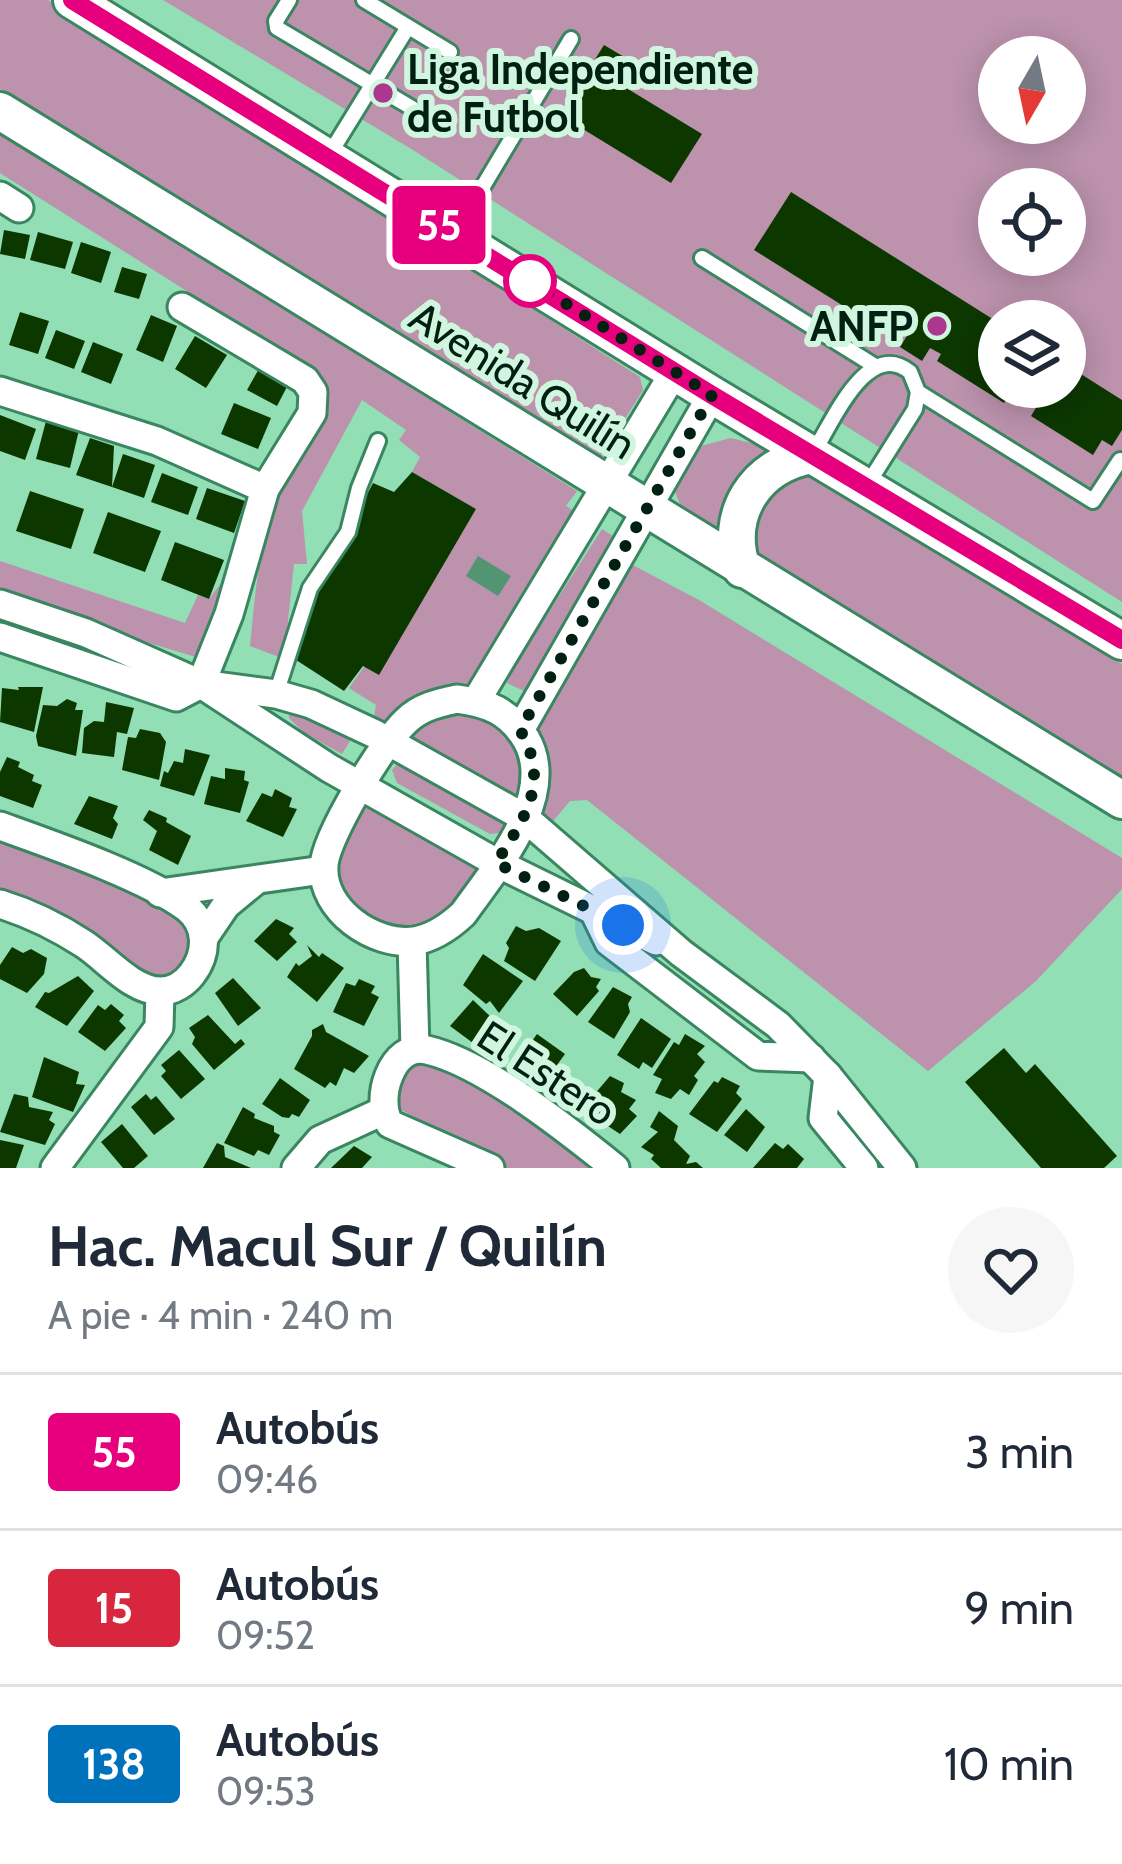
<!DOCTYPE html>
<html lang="es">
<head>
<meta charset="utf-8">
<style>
	body { margin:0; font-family:Cabin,sans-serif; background:#f6f6f7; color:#1f2937; height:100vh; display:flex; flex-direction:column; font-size:45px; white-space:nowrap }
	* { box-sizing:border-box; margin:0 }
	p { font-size:39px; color:#747a83 }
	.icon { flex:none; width:66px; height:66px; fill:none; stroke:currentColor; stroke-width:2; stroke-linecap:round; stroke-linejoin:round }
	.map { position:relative; height:1168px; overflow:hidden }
	.side { display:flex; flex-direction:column; background:#fff; flex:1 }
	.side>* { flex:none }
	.badge { padding:0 24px; border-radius:9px; font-size:42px; line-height:78px }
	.needle { width:78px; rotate:189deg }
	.tools { position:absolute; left:978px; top:36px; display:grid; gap:24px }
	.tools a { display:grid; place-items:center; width:108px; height:108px; border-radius:50%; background:#fff; box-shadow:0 6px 30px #0003; font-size:60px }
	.you { position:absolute; width:60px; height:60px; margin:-30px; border:9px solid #fff; border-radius:50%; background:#1a73e8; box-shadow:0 0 0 18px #1a73e833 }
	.map>.badge { position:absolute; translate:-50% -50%; box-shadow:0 0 0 6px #fff }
	.round { display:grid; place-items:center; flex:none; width:126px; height:126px; border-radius:63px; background:#f6f6f7 }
	.overview { display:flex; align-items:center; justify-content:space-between; height:204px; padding:0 48px }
	h1 { font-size:57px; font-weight:800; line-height:90px }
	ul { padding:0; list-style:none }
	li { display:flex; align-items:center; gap:36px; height:156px; padding:0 48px; border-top:3px solid #e0e1e3 }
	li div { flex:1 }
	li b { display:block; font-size:45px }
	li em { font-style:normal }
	li .badge { min-width:132px; font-weight:700; text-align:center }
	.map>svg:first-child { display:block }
	.green { fill:#bc92ad; fill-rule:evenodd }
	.water { fill:#539573 }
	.building { fill:#0c3800 }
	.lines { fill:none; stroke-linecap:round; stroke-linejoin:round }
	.lane-casing { stroke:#3a8661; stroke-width:20 }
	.street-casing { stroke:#3a8661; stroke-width:33 }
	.secondary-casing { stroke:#3a8661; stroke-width:42 }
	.lane { stroke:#fff; stroke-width:14 }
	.street { stroke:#fff; stroke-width:27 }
	.secondary { stroke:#fff; stroke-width:36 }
	.line-casing { stroke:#fff; stroke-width:27 }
	.line { stroke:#e6007e; stroke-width:18 }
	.walk { stroke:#012011; stroke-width:12; stroke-dasharray:0 21.6 }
	.poi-dot { fill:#ad378f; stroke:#d1f6e0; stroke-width:4.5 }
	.stop-dot { fill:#fff; stroke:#e6007e; stroke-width:6 }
	.labels { text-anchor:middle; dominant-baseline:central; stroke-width:12; stroke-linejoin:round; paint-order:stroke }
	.poi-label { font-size:42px; font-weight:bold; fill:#012011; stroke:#d1f6e0; text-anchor:start }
	.street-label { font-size:42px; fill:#012011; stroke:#d1f6e0 }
</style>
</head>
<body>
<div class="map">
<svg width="1122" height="1168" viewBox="0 0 1122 1168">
	<rect width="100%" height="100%" fill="#92deb5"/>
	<g class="green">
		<polygon points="0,0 48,0 640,377 643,390 601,457 588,457 0,89"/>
		<path d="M 163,0 L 1122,0 L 1122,602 L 413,150 ZM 999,57 L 1065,57 L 1065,123 L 999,123 ZM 999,189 L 1065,189 L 1065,255 L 999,255 ZM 999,321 L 1065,321 L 1065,387 L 999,387 Z"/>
		<path d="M 0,132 L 577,491 L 566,506 L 582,516 L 472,693 L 395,726 L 374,717 L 376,705 L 349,688 L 476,509 L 412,472 L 420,457 L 399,440 L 406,430 L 362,400 L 302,511 L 307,564 L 294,564 L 284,659 L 250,646 C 258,567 264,470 328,417 L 318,374 L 0,173 Z"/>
		<polygon points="731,438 759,445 810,472 1122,664 1122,777 681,506 672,485 697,447"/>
		<polygon points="602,529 619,540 530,687 524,691 507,683 510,673"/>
		<polygon points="0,561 185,623 198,595 209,599 229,573 206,654 199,658 0,598"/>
		<polygon points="627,562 699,600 1122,858 1122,889 1036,981 928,1071 587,800 570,801 544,832 529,726"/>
		<polygon points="454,706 516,732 528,786 515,799 407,738 437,712"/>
		<polygon points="289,708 353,736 342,754 304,733 289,718"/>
		<polygon points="400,761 504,818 506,827 500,833 490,834 397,783 392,770"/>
		<path d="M 368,804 L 478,866 C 424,991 279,899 368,804 Z"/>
		<path d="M 0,839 L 35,846 L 173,910 L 195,934 C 189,950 185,974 165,978 C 150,981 135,968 124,959 C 88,929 43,911 0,892 Z"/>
		<path d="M 432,1058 L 545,1126 L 603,1168 L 502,1168 L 400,1109 C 395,1080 405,1068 432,1058 Z"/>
	</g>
	<polygon class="water" points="478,556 511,576 498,596 466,576"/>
	<g class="building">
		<polygon points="604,45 641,67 628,89 702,134 671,183 560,115"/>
		<polygon points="791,192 999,323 999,387 1065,387 1065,364 1122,400 1122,430 1112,446 1102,440 1093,455 1031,416 1037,406 1012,391 1004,403 937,361 941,354 930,348 922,361 900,347 908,334 902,330 896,339 754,250"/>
		<polygon points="4,230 30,235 25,259 0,254"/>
		<polygon points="38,232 73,242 65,269 30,260"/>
		<polygon points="81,242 111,252 101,283 71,273"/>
		<polygon points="122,267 147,274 139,299 114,292"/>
		<polygon points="20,312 49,321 38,354 9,345"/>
		<polygon points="151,315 177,326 163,362 136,350"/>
		<polygon points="56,330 85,341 74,369 45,358"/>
		<polygon points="195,336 227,355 206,388 175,369"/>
		<polygon points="93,342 123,354 111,384 81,372"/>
		<polygon points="260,367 289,383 277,406 247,390"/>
		<polygon points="234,403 271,418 258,449 221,434"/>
		<polygon points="0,415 36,429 25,460 0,451"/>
		<polygon points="46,421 79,430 70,468 36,459"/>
		<polygon points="90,438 114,446 112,487 76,475"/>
		<polygon points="123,454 155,465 144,498 112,487"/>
		<polygon points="412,472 476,509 379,675 363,666 344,691 293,658 310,588 348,532 373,483 394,492"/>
		<polygon points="162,473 198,487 188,515 151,502"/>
		<polygon points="207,488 245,501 234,533 196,519"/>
		<polygon points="30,491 84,509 71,549 16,531"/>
		<polygon points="108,512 161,531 145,572 93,553"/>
		<polygon points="175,542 224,560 209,599 161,580"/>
		<polygon points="18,687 43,687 34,732 0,722 2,688 19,690"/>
		<polygon points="67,699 77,703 75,710 83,710 76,756 38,746 36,736 43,705 57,706"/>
		<polygon points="106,702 134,708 127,734 117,732 114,757 82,753 84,728 94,721 104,722"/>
		<polygon points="140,729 160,733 166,742 159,780 122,770 128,737 136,738"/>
		<polygon points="185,749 210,755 194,796 160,786 164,771 168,773 174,761 183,763"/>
		<polygon points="7,757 20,762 18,767 34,775 32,781 42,785 33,808 0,796 0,772"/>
		<polygon points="225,768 245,771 244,780 249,782 240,813 204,804 211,776 225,779"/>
		<polygon points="275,789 292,798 289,807 297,809 283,837 246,821 262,793 272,797"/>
		<polygon points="89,796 118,806 113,818 118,824 112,839 74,824"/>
		<polygon points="149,810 167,818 166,822 191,836 178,865 149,850 157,831 143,820"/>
		<polygon points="276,919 294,928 289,934 297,942 277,961 254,941"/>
		<polygon points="516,926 526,931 539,928 561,941 535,981 504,961 509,948 506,943"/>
		<polygon points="307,945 319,957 322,953 344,968 317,1002 287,977 296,963 299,966 312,956"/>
		<polygon points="12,947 23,953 31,949 47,958 44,974 27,993 0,979 0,965"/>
		<polygon points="483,954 523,981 499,1013 490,1001 486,1004 463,985"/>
		<polygon points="584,968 591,977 601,979 596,987 599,991 577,1016 553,994 574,972"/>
		<polygon points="78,976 94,991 67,1026 35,1007 45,992 49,993"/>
		<polygon points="233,978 261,1008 238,1026 215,993"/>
		<polygon points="359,979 375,986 371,993 379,997 364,1026 333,1012 346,983 355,986"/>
		<polygon points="613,987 632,997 628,1004 630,1012 614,1039 588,1022"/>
		<polygon points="473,1000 494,1020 473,1043 450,1026"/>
		<polygon points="111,1004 124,1015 119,1021 126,1028 105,1051 78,1032 98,1005 105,1010"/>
		<polygon points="208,1015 235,1044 241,1039 245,1044 214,1070 192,1044 195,1037 189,1028"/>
		<polygon points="641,1018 671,1039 652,1068 643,1062 639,1069 617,1055"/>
		<polygon points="323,1024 326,1032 369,1056 354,1073 344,1068 336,1086 330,1082 325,1088 294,1069 312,1036 312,1030"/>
		<polygon points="537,1034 565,1054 546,1080 518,1061"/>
		<polygon points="685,1034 705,1046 697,1054 705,1062 694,1076 698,1080 689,1095 680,1089 671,1099 655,1093 662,1079 653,1075 674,1042 679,1045"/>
		<polygon points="1004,1048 1026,1073 1035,1064 1117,1156 1104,1168 1041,1168 965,1082"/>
		<polygon points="179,1050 205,1079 181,1099 161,1076 166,1071 161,1065"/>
		<polygon points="44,1057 79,1072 76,1084 85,1085 73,1112 32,1097"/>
		<polygon points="610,1076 624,1083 621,1092 636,1100 629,1109 637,1116 620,1134 582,1109"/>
		<polygon points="722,1077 740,1086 736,1093 742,1099 717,1132 689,1114 714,1081 718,1083"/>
		<polygon points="280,1078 310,1100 299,1117 292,1114 289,1118 282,1117 262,1104"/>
		<polygon points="14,1094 28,1097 29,1107 53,1112 49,1120 55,1124 45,1145 0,1132"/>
		<polygon points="146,1094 151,1100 156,1096 175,1119 154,1135 131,1107"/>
		<polygon points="243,1107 255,1114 254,1118 274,1126 274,1132 280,1135 269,1155 258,1150 254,1156 224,1143"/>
		<polygon points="746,1109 765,1127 747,1152 724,1135"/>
		<polygon points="659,1111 678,1126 674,1140 690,1156 686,1164 696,1162 703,1168 661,1168 651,1159 654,1155 641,1147 658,1132 650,1127"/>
		<polygon points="122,1124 148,1156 134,1168 123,1168 101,1142"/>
		<polygon points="0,1140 24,1145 16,1168 0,1168"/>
		<polygon points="217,1143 224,1146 225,1157 251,1168 203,1168"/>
		<polygon points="775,1143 783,1149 788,1144 804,1159 797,1168 753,1168"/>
		<polygon points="354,1146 372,1157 362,1168 331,1168"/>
	</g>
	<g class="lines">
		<defs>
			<g id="lane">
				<polyline points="289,0 276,21 277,28 412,108"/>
				<polyline points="364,0 450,52"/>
				<polyline points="329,155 408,27"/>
				<polyline points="454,235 571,39"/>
				<polyline points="702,258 875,366"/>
				<path d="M 814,451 C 833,422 867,338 910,372 L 918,392 L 1093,501 L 1120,460"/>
				<polyline points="866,487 915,409 918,392"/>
				<polyline points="276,694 310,588 348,532 359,488 378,441"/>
			</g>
			<g id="street">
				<polyline points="0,196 19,208"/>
				<polyline points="182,307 305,380 313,392 312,413 265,489 229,614 201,684"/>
				<polyline points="0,391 157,441 265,489"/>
				<polyline points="0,604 86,633 201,684 329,768 497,863 656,941"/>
				<polyline points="0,637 176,697 201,684"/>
				<polyline points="201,684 276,694 311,704 375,734 525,818 681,953 778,1025 828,1076 902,1168"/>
				<path d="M 457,699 C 488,703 509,711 526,739 C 559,796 494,870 463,914 C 449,927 433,938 414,941 C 374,946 321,910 324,866 C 325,837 384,741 406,721 C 420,707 438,703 457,699 Z"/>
				<polyline points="476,701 675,371"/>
				<polyline points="520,730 712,395"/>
				<path d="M 0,826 C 50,844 146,877 187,908 C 208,925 208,953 192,974 C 185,983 174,991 161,991 C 132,991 107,959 84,944 C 58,927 29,913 0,904"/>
				<polyline points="160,893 323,870"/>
				<polyline points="594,911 609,942 758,1056 811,1058"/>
				<polyline points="205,936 226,905 254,882"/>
				<polyline points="412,942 415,1049"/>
				<polyline points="828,1076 823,1118 864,1168"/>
				<polyline points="55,1168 159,1027 160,992"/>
				<polyline points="296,1168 320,1140 381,1112"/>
				<path d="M 490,1168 L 390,1124 C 374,1101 391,1042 427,1050 C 484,1063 569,1131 615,1168"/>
			</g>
			<g id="secondary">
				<polyline points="72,0 712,395 1122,641"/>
				<polyline points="0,111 1122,800"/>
				<path d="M 742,569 C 724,514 755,465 812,455"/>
			</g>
		</defs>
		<use href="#lane" class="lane-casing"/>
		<use href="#street" class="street-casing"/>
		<use href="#secondary" class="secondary-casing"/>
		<use href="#lane" class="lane"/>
		<use href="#street" class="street"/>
		<use href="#secondary" class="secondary"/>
	</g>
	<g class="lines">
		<defs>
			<polyline id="line" points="72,0 712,395 1122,640"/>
		</defs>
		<use href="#line" class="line-casing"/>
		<use href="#line" class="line"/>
		<path class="walk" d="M 530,281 L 712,395 L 520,730 C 551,783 525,817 496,863 L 623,925"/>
	</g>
	<g class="poi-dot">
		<circle cx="383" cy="93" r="12"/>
		<circle cx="937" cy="326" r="12"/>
	</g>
	<circle class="stop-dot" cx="530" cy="281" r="24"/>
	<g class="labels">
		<g class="poi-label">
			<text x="407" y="69">Liga Independiente<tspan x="407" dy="48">de Futbol</tspan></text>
			<text x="913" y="326" text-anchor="end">ANFP</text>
		</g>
		<g class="street-label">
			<text transform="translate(523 380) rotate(32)">Avenida Quilín</text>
			<text transform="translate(547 1073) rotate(33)">El Estero</text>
		</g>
	</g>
</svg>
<div class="tools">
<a><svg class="needle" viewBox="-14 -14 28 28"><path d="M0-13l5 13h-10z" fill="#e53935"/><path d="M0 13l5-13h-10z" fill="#747a83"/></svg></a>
<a><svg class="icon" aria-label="locate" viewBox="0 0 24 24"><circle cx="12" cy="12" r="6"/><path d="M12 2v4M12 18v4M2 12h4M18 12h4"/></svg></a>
<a><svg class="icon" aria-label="layers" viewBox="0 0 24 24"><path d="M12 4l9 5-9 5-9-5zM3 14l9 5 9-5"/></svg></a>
</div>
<div class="you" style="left:623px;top:925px"></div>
<b class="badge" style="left:439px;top:225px;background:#e6007e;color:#fff">55</b>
</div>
<section class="side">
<div class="overview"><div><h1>Hac. Macul Sur / Quilín</h1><p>A pie · 4 min · 240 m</p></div><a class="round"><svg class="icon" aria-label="heart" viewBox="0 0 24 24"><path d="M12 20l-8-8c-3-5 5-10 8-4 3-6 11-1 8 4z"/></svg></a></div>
<ul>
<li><span class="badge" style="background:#e6007e;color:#fff">55</span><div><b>Autobús</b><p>09:46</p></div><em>3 min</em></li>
<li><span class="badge" style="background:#d7263d;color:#fff">15</span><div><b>Autobús</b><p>09:52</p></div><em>9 min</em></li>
<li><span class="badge" style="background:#0072bc;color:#fff">138</span><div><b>Autobús</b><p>09:53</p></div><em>10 min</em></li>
</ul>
</section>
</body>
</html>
